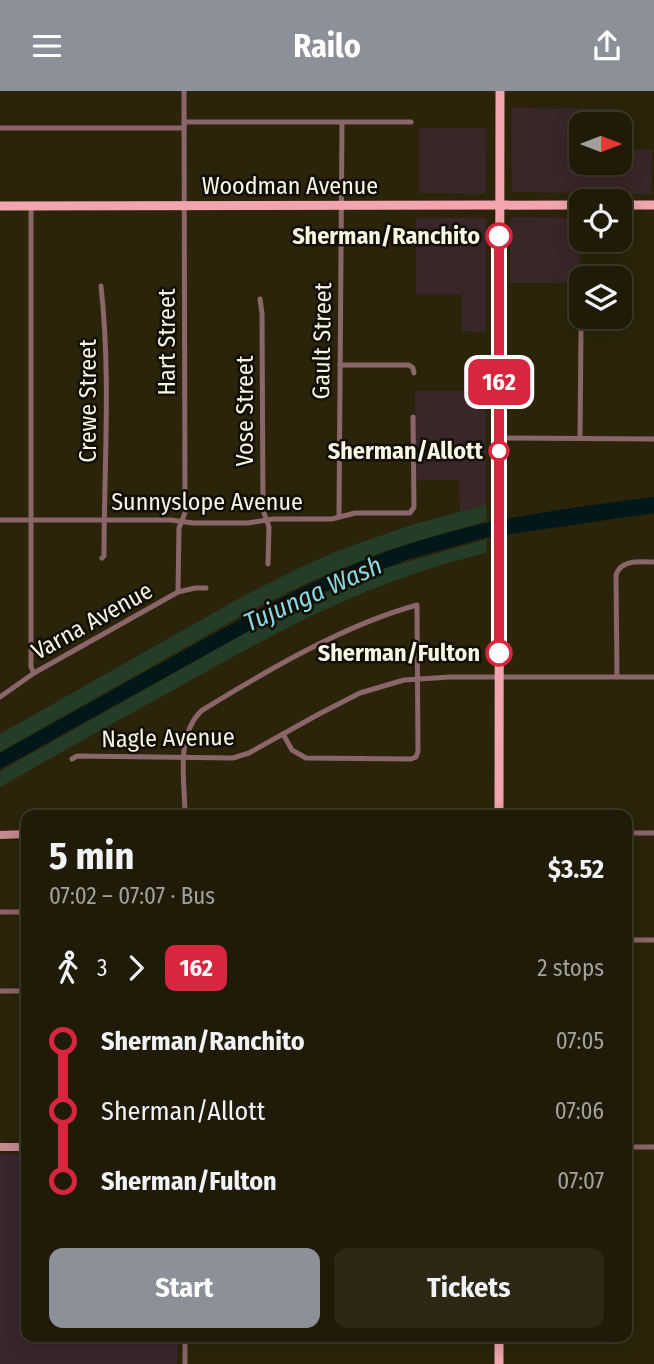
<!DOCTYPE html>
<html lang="en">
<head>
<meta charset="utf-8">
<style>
	body { margin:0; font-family:"Fira Sans Condensed",sans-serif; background:#2d2816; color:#f1f3f6; height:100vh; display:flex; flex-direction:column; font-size:26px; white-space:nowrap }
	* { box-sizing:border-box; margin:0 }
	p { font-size:23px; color:#a2a19c }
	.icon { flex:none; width:38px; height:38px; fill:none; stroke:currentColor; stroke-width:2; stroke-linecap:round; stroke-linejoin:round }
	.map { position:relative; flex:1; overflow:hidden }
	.details { position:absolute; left:21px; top:719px; width:611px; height:532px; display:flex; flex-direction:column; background:#201b08; border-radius:14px; box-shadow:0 4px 18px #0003,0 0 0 2px #3d3929 }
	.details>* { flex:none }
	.badge { padding:0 14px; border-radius:10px; font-size:24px; line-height:46px }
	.needle { width:46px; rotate:90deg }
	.fabs { position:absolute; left:569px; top:21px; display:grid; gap:14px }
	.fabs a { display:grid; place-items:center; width:63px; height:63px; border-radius:14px; background:#201b08; box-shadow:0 4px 18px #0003,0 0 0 2px #3d3929; font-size:35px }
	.map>.badge { position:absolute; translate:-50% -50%; box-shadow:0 0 0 4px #fff }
	.legs { display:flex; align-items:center; gap:10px; height:77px; padding:0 28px; font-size:23px }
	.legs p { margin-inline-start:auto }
	.summary { display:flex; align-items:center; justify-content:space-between; height:119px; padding:0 28px }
	h1 { font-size:38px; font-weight:700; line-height:52px }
	.primary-button { display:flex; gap:14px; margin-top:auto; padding:14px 28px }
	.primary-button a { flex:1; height:80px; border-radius:14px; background:#8c9099; color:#fff; font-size:28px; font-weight:700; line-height:80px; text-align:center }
	.primary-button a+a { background:#2d2816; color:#f1f3f6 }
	ul { padding:0 28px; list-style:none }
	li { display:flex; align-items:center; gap:24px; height:70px; font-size:26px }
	li i { display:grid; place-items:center; width:10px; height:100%; margin:0 9px; background:currentColor }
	li i::after { content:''; width:18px; height:18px; margin:-9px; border:5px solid; border-radius:50%; background:#201b08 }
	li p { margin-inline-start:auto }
	li:first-child i { background:linear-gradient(#0000 50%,currentColor 0) }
	li:last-child i { background:linear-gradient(currentColor 50%,#0000 0) }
	header { display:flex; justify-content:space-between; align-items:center; height:91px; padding:0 28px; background:#8c9099; color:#fff; font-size:32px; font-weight:700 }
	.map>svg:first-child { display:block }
	.commercial { fill:#392628 }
	.education { fill:#38262d }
	.green { fill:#253c27 }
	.water { fill:#02171a }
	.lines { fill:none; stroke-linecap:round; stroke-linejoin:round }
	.street { stroke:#8a6569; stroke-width:5 }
	.secondary { stroke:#c58990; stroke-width:8 }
	.primary { stroke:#f2a5ae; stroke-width:9 }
	.line-1-casing { stroke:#fff; stroke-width:16 }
	.line-1 { stroke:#d7263d; stroke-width:10 }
	.stop-1-dot { fill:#fff; stroke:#d7263d; stroke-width:3.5 }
	.labels { text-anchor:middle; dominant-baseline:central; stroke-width:5; stroke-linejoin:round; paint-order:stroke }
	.street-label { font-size:24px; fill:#f9f5e5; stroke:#110e04 }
	.stop-label { font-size:24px; font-weight:bold; fill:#f9f5e5; stroke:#110e04; text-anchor:end }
	.water-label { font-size:26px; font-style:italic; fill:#8ad8e5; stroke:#110e04 }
</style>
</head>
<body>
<header><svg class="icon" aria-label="menu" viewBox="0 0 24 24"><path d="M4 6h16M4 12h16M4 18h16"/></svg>Railo<svg class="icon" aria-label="share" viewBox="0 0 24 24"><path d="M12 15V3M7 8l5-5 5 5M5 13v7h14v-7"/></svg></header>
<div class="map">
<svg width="654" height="1273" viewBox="0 0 654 1273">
	<rect width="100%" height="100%" fill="#2b240a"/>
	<g class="commercial">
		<polygon points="511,17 619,18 619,33 581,33 581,72 620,72 620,59 652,58 651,103 512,101"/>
		<polygon points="419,37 487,37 486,100 484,103 419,102"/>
		<polygon points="514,126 581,127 580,192 510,192 510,130"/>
		<polygon points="416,127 484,127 486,129 486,242 462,240 462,203 416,203"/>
		<polygon points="415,300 486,300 486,414 460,421 459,389 415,389"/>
	</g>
	<polygon class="education" points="0,1063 26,1063 26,1246 178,1246 177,1273 0,1273"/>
	<g class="green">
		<polygon points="486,414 487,430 385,460 305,493 250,520 0,661 0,643 238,508 293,480 337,460 411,434"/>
		<path d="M 487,448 L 486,462 C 370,490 283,537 181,595 C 120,628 60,662 0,696 L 0,680 L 272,527 L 340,495 L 386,477 Z"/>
	</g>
	<path class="water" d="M 654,406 L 654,422 L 484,447 L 409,468 L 308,507 L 0,678 L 0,662 C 59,629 117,596 176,564 C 256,519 337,474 425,448 C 500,425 577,416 654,406 Z"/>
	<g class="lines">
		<g class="street">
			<polyline points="184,31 411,31"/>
			<polyline points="0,37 184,37"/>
			<polyline points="31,115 31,576 34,582"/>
			<path d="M 101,195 C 111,285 104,375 104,465 L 102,467"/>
			<polyline points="260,208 262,222 263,419 269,436 268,473"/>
			<polyline points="340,274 409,274 413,277 414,282"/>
			<polyline points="499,347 654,348"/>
			<polyline points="580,347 581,238"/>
			<polyline points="339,364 413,364"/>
			<polyline points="339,425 342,32"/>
			<polyline points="0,429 171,429 193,432 248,432 273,428 332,428 355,422 410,422 414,416 413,326"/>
			<polyline points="178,501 179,437 185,422 184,0"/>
			<path d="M 617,586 L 616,484 C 621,468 640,471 654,471"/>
			<polyline points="0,606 34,582 178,501 195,497 206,497"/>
			<polyline points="72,668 77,665 233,667 249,662 319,623 360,602 404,589 450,586 654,586"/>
			<path d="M 185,724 C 185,691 175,646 201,620 C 266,580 344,534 417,514 L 418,660 L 416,666 L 411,668 L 306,667 L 292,659 L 283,643"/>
			<polyline points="626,742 654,742"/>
			<polyline points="0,821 26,821"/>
			<polyline points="626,849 654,849"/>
			<polyline points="0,900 26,900"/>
			<polyline points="626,1056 654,1056"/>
			<polyline points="185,1246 185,1273"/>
		</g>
		<g class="secondary">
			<polyline points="0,744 26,743"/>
			<polyline points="0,1056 26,1056"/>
		</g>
		<g class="primary">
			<polyline points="620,114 654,114"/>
			<polyline points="0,115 581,114"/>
			<polyline points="499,724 500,0"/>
			<polyline points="499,1246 499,1273"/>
		</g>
	</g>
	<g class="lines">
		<defs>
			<polyline id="line-1" points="499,562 499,145"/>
		</defs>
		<use href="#line-1" class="line-1-casing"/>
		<use href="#line-1" class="line-1"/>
	</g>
	<g class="stop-1-dot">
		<circle cx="499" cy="145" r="12"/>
		<circle cx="499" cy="360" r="9"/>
		<circle cx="499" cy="562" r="12"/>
	</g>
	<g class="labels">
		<g class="street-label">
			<text x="290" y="95">Woodman Avenue</text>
			<text transform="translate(322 250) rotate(-89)">Gault Street</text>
			<text transform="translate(167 251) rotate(-90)">Hart Street</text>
			<text transform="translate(88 310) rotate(-90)">Crewe Street</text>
			<text transform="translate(245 320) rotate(-90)">Vose Street</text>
			<text x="207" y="411">Sunnyslope Avenue</text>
			<text transform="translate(92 530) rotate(-29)">Varna Avenue</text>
			<text transform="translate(168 647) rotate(-1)">Nagle Avenue</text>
		</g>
		<g class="stop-label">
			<text x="480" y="145">Sherman/Ranchito</text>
			<text x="483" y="360">Sherman/Allott</text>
			<text x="480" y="562">Sherman/Fulton</text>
		</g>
		<g class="water-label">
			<text transform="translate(313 503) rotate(-24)">Tujunga Wash</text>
		</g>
	</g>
</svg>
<div class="fabs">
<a><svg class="needle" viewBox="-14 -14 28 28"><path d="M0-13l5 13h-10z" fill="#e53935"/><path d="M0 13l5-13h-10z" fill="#a2a19c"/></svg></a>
<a><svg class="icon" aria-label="locate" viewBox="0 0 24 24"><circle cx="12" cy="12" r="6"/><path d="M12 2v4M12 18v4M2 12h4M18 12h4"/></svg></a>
<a><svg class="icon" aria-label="layers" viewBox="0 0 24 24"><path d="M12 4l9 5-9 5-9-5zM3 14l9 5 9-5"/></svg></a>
</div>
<b class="badge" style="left:499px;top:291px;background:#d7263d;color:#fff">162</b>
<section class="details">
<div class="summary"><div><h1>5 min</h1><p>07:02 – 07:07 · Bus</p></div><b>$3.52</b></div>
<div class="legs"><svg class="icon" aria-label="walk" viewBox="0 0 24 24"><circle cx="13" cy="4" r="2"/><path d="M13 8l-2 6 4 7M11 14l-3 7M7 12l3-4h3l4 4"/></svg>3<svg class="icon" aria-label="forward" viewBox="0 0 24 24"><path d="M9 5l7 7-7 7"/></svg><b class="badge" style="background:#d7263d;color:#fff">162</b><p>2 stops</p></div>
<ul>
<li><i style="color:#d7263d"></i><b>Sherman/Ranchito</b><p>07:05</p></li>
<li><i style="color:#d7263d"></i><span>Sherman/Allott</span><p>07:06</p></li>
<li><i style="color:#d7263d"></i><b>Sherman/Fulton</b><p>07:07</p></li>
</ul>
<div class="primary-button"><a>Start</a><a>Tickets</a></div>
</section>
</div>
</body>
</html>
